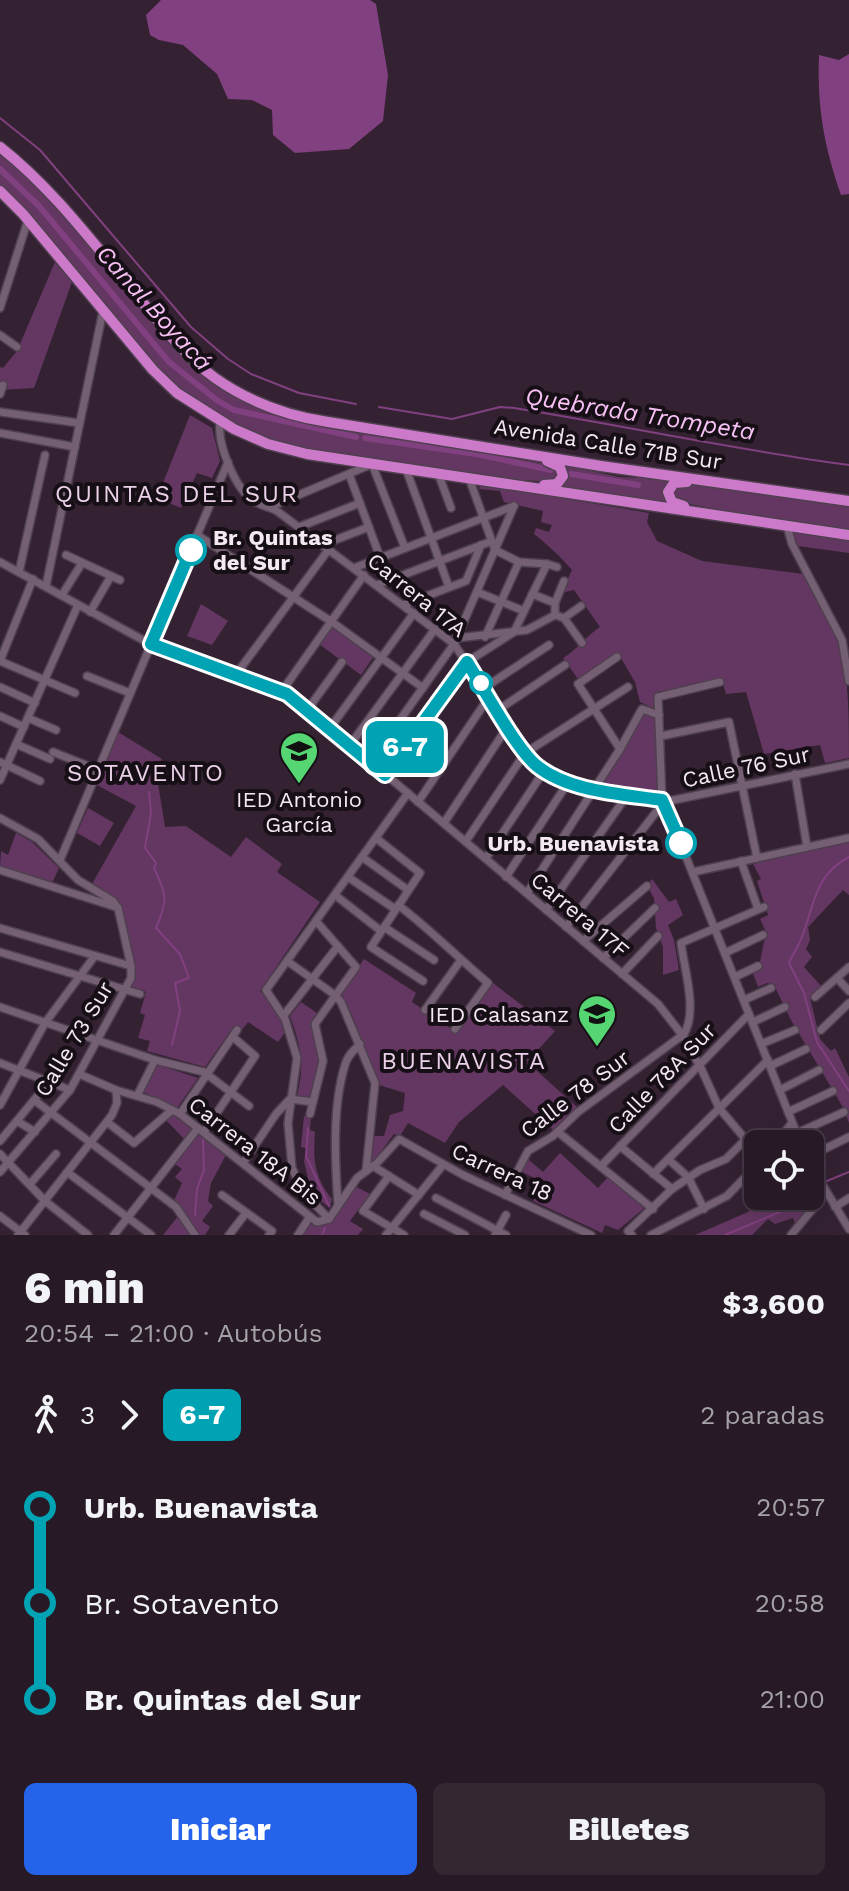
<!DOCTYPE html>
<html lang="es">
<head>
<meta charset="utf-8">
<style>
	body { margin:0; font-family:"Work Sans",sans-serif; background:#332732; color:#f1f3f6; height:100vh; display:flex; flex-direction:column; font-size:30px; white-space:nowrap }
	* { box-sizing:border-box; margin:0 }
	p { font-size:26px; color:#a4a1a7 }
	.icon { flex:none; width:44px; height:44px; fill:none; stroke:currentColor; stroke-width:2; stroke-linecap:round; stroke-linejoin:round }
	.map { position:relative; height:1235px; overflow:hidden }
	.sheet { display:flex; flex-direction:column; background:#271a26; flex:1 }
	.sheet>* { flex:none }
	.badge { padding:0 16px; border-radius:12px; font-size:28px; line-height:52px }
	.controls { position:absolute; left:744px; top:1130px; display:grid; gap:16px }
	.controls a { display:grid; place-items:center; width:80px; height:80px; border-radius:12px; background:#271a26; box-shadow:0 8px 32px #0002,0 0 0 2px #433843; font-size:40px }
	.map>.badge { position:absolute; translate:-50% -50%; box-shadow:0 0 0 4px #fff }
	.legs { display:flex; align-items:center; gap:12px; height:88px; padding:0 24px; font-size:26px }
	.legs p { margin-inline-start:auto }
	.overview { display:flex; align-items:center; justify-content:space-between; height:136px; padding:0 24px }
	h1 { font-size:44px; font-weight:800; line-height:60px }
	.primary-button { display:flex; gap:16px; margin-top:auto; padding:16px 24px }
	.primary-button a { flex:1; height:92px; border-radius:12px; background:#2563eb; color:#fff; font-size:32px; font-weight:800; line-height:92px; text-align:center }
	.primary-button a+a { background:#332732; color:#f1f3f6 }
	ul { padding:0 24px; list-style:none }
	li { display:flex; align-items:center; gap:28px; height:96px; font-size:30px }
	li i { display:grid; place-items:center; width:12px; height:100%; margin:0 10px; background:currentColor }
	li i::after { content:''; width:20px; height:20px; margin:-10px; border:6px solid; border-radius:50%; background:#271a26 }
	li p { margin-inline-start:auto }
	li:first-child i { background:linear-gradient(#0000 50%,currentColor 0) }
	li:last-child i { background:linear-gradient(currentColor 50%,#0000 0) }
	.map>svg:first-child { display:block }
	.green { fill:#643762 }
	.water { fill:#81407f }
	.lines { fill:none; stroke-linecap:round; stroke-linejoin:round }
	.stream { stroke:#81407f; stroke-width:2 }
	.canal { stroke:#81407f; stroke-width:6 }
	.minor-casing { stroke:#4f404f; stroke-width:10 }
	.highway-casing { stroke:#4f404f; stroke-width:13 }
	.minor { stroke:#745f73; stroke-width:7 }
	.highway { stroke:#cd79ca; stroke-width:10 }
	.line-1-casing { stroke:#fff; stroke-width:18 }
	.line-1 { stroke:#00a3b4; stroke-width:12 }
	.stop-1-dot { fill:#fff; stroke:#00a3b4; stroke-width:4 }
	.labels { text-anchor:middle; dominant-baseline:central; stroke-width:8; stroke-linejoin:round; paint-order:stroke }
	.street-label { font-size:22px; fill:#f4e8f3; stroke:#170f16 }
	.stop-label { font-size:22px; font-weight:bold; fill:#f4e8f3; stroke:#170f16; text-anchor:start }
	.poi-label { font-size:22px; fill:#f4e8f3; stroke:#170f16 }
	.water-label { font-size:24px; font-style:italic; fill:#f8c1f5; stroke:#170f16 }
	.neighbourhood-label { font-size:24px; letter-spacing:2px; fill:#ead1e8; stroke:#170f16 }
</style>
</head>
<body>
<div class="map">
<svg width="849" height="1235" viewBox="0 0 849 1235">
	<rect width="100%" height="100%" fill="#342233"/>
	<g class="green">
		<polygon points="0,152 39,188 144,310 244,401 497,452 518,459 553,465 558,468 559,479 551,482 509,479 310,450 263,437 222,418 165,377 25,209 0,186"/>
		<polygon points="55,262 72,282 34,388 0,390 0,367 3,368 17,351"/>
		<polygon points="190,415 212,428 220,461 212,478 197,473 181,508 157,498"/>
		<polygon points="564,465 619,477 670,479 662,493 668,505 561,487 567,475"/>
		<path d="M 480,484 L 649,513 L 647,522 L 657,541 L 702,561 L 804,574 C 815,594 829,614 838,634 C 849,672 849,718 849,758 L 825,763 L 820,745 L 764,754 L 746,692 L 726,694 L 722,680 L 657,692 L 657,710 L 640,702 L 635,682 L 618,653 L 578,679 L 563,658 C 578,649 585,637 600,627 L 574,590 L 561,593 L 572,570 C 558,554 550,547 534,534 L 536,528 L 549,532 L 552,525 L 541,522 L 543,511 L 504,502 L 500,491 L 479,489 Z"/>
		<polygon points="684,484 849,505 849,530 751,516 680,502 676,500 672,488"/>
		<polygon points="793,532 849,539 849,553 798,546"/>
		<polygon points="201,604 228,621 212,645 187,636"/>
		<polygon points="332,626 374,656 361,675 319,644"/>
		<polygon points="642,711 657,718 658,793 603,785"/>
		<polygon points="118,732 162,759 156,771 165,827 186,826 231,857 246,837 282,864 277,872 320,902 260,991 279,1012 286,1031 278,1042 248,1022 241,1031 234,1026 205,1067 147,1051 150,1041 138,1038 145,1015 140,1013 146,992 131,986 135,972 120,906 115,898 92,884 136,806 97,785"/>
		<polygon points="88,808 114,823 100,846 77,833"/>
		<polygon points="16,833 32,842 59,868 52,883 0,868 1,851 8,855"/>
		<polygon points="849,841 849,895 843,890 808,927 810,940 806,949 812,957 804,967 822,987 810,998 820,1039 831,1051 835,1048 849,1077 849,1123 844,1109 791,1020 774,985 767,983 758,987 752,971 759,967 766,932 760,919 768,915 757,881 761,879 753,864"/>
		<polygon points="652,879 669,902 676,899 683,915 668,925 674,940 679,970 663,975 663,947 656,928 654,898 647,886"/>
		<polygon points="364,959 416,993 412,1002 456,1032 493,983 555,1031 527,1062 577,1107 553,1130 503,1085 459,1122 445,1143 408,1123 400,1136 394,1134 376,1158 368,1165 371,1136 384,1136 390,1115 403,1111 405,1093 379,1085 352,1015 340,994"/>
		<path d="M 301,1002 L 317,1013 L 311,1022 L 319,1057 L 312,1099 L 297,1096 C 305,1063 301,1047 290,1016 Z"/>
		<polygon points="156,1064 198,1078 177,1108 143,1092"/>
		<polygon points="172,1113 226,1155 211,1183 208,1201 213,1206 202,1221 210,1227 205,1235 163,1235 179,1215 171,1207 182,1183 175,1177 182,1169 175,1164 189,1144 166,1120"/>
		<path d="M 304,1116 L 311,1116 L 310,1130 L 315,1132 C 313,1159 314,1177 332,1199 L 330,1208 L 317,1198 L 318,1190 L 309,1183 L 304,1161 L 306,1148 L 301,1147 Z"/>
		<polygon points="560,1153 598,1188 608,1177 648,1205 618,1230 605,1225 602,1233 533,1201 544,1184 521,1171 529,1160 543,1172"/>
		<path d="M 810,1176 C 823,1201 812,1205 796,1225 L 793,1218 L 775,1224 L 768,1219 L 752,1235 L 695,1235 L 748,1212 L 767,1196 L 810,1196 Z"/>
		<path d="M 355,1186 L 370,1194 L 350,1221 L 363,1229 L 358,1235 L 301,1235 L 308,1224 C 333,1228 342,1203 355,1186 Z"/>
	</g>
	<g class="water">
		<polygon points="161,0 370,0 376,4 388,75 383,121 349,149 295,153 273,135 272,110 252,100 228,99 217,74 183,45 159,40 150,35 146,15"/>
		<path d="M 849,54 L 849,194 L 841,195 C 824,146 817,107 819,55 L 839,60 Z"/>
	</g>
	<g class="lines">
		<g class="stream">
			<polyline points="0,118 40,150 191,327 228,359 251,374 299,393 356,404"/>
			<path d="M 379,407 L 452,419 L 500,407 L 514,408 C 626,426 736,450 849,465"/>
			<path d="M 149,792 L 151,813 L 145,848 L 156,863 L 154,868 C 167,895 168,900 156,928 L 180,954 L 189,978 L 175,983 L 180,1011 L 172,1045"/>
			<path d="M 849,857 C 813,876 815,905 801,939 C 798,947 793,954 789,963 L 804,993 L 817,1042 L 849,1091"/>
			<polyline points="308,1128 306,1156 329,1206"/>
			<polyline points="810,1188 849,1172"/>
			<polyline points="195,1215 197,1189 204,1170 203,1139"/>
			<polyline points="322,1235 325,1228"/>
			<polyline points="725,1235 782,1211 800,1196"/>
		</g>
		<g class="canal">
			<polyline points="0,169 39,206 169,362 218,401 234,410 356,437"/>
			<polyline points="365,438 476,454 551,470"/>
			<polyline points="571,474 638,485"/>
		</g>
		<defs>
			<g id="minor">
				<polyline points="0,308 28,220"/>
				<polyline points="0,335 17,347"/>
				<polyline points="0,394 3,385"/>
				<polyline points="0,412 79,423"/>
				<path d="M 220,422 C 217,444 235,489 254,501 C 261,506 270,507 277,511 L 454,644 L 533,763 C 572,793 621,785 664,802 L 801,1144"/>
				<polyline points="0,433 75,447"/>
				<polyline points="406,469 449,587"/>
				<polyline points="438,473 451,508"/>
				<polyline points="349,474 380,557"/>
				<polyline points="469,478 495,550 519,562 547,564 557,567"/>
				<polyline points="270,507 372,464 405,548"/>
				<polyline points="787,526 792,544 842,640 849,681"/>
				<polyline points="299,527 360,503"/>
				<polyline points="197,535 332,622 423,688"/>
				<polyline points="322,545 369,527"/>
				<polyline points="66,555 120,580"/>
				<polyline points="0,562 143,640 282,691 308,709 658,1004 683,1036 700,1066 719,1108 758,1154"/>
				<polyline points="354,568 514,506"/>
				<polyline points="19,572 45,455"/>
				<polyline points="377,585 492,541"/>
				<polyline points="46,586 103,311"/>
				<polyline points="477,592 524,611"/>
				<polyline points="532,594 555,603"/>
				<polyline points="62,595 82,563"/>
				<polyline points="403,605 466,581 481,545"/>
				<polyline points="90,612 111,576"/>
				<polyline points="555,615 564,618 582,643"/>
				<polyline points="555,615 555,603 564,581"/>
				<polyline points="564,618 581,606"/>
				<polyline points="485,637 519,562"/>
				<polyline points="457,638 527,630 555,615"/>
				<polyline points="617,657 578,684 620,749"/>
				<polyline points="0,661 33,579"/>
				<polyline points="0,661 75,693"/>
				<polyline points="237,673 329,549"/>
				<polyline points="87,676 130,693"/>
				<polyline points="0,687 35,703"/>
				<polyline points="484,688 549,645"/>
				<polyline points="282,691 364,575"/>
				<polyline points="308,709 342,662"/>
				<polyline points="498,710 565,665"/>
				<polyline points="0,716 24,727"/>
				<polyline points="28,718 56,730"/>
				<polyline points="330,728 414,613"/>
				<polyline points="661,736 729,722 757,858"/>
				<polyline points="16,744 50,759"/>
				<polyline points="350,745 435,629"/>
				<polyline points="53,752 98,770"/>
				<polyline points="0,762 40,781"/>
				<polyline points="370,762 454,644 514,506"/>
				<polyline points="795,774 807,847"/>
				<polyline points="385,775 467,662 514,632 547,564"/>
				<polyline points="0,780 78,605"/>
				<polyline points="662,800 658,697 720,682"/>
				<polyline points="418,802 489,697"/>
				<polyline points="0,818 38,839 78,880 113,901 118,908"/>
				<polyline points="444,823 508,726"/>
				<polyline points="376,838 420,873 371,947 423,981"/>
				<polyline points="466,841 525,753 628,687"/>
				<polyline points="362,857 408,890"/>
				<polyline points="486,858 544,771"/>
				<polyline points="60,860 228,462"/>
				<polyline points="741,861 758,909"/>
				<polyline points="0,870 116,907"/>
				<polyline points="693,872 849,838"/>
				<polyline points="348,877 395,909"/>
				<polyline points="506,877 569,781"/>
				<polyline points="527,893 620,749 642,709 659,715"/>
				<polyline points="335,895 381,931"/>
				<path d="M 398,905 C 430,929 457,957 488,983 L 455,1029"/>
				<polyline points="546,910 628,794"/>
				<polyline points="384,927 434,960"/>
				<polyline points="566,927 664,802 849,764"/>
				<polyline points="0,928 131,966"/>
				<polyline points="583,941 647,886"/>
				<polyline points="0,952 140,994"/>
				<polyline points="725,953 763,935"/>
				<polyline points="603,958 655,908"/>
				<polyline points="287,961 335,995 341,1002 375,1083 366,1171"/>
				<polyline points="622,974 658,936"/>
				<polyline points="735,977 758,966"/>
				<polyline points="837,978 849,991"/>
				<polyline points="815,997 849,967"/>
				<polyline points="744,1000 771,988"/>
				<polyline points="0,1007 155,1060 204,1072 249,1106"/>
				<polyline points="425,1010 461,960"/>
				<polyline points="284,1015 338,946"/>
				<polyline points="753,1022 785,1007"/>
				<polyline points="821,1030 849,1003"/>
				<polyline points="761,1044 795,1030"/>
				<polyline points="0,1063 70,1090"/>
				<polyline points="770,1066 806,1049"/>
				<polyline points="79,1074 116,1090 157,1102 180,1114 317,1222 329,1219 357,1178 377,1163 399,1139 463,1175 591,1235"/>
				<polyline points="780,1090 819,1070"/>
				<polyline points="137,1096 155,1060"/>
				<polyline points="34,1100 176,1207 195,1235"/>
				<polyline points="0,1105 45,1023 94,957"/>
				<polyline points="788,1112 833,1091"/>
				<polyline points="180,1114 237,1030"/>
				<polyline points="310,1114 323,1061 315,1024 356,967 316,921"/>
				<polyline points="17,1121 35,1132"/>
				<polyline points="107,1122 134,1143 172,1110"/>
				<polyline points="204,1132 255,1056 233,1037"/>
				<polyline points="558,1132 653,1209"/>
				<polyline points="797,1133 844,1112"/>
				<polyline points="0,1141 49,1082"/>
				<polyline points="775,1144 792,1123"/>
				<polyline points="620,1146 672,1189"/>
				<polyline points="0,1154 45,1201 88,1235"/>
				<polyline points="810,1156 849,1137"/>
				<polyline points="668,1159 688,1177 704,1209"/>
				<polyline points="243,1163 276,1114 290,1099 313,1102"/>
				<polyline points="810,1164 849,1229"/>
				<polyline points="373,1166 419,1195"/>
				<polyline points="601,1166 749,1014"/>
				<polyline points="0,1172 70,1090 131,978 131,966 118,908"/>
				<polyline points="67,1172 151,1235"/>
				<polyline points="653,1174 768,1060"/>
				<polyline points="389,1176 363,1211 404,1235"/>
				<polyline points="30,1184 56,1154"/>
				<polyline points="222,1195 272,1231 269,1235"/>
				<path d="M 505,1195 L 528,1151 L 553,1136 L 578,1112 L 684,1034 C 698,1010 684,969 681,943 L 764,907"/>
				<polyline points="436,1198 506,1235"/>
				<path d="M 338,1205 C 335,1161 332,1107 345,1065 C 347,1056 354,1050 360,1044"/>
				<polyline points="835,1207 849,1198"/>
				<polyline points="424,1214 465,1235"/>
				<polyline points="0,1216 25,1235"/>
				<polyline points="329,1219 304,1193 292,1168 288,1123 297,1058 285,1019 266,990 408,793"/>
				<polyline points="18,1235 112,1115 117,1103 116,1090"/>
				<polyline points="114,1235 198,1128"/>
				<polyline points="229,1235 246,1213"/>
				<polyline points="298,1235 309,1218"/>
				<polyline points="386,1235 443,1165"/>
				<polyline points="495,1235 506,1215"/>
				<polyline points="632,1235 628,1231 672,1189 700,1170 726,1159 745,1140"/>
				<polyline points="651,1235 727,1196 758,1164"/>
				<polyline points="791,1235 826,1193"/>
			</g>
			<g id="highway">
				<path d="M 0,147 C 55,190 99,251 144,304 C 166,331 187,358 215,378 C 249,402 288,416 328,422 L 601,466 L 849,501"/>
				<polyline points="0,191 23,214 153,370 177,393 234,429 268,444 307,454 849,535"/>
				<polyline points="544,485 557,484 563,476 560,467 547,461"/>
				<polyline points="684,506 672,502 668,492 674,483 687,482"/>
			</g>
		</defs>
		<use href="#minor" class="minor-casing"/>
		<use href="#highway" class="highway-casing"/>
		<use href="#minor" class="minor"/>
		<use href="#highway" class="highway"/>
	</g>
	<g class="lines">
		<defs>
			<path id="line-1" d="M 191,550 L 151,644 L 287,694 L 385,775 L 467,662 C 483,687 516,749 537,766 C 570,792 622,794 662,800 L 681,843"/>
		</defs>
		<use href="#line-1" class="line-1-casing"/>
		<use href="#line-1" class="line-1"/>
	</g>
	<defs>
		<symbol id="school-pin" viewBox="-11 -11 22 30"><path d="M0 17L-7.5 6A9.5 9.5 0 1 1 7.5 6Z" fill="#55d672" stroke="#170f16"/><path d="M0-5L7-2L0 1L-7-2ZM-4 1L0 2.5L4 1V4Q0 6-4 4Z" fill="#111"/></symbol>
	</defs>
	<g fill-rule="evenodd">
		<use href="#school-pin" x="277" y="729" width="44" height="60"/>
		<use href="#school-pin" x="575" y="992" width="44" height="60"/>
	</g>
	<g class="stop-1-dot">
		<circle cx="191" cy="550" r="14"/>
		<circle cx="481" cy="683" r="10"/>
		<circle cx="681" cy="843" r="14"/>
	</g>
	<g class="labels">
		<g class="street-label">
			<text transform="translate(608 444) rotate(9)">Avenida Calle 71B Sur</text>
			<text transform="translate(417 595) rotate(39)">Carrera 17A</text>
			<text transform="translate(746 767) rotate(-12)">Calle 76 Sur</text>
			<text transform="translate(580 915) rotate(40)">Carrera 17F</text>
			<text transform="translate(74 1039) rotate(-59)">Calle 73 Sur</text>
			<text transform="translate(662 1078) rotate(-46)">Calle 78A Sur</text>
			<text transform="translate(575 1094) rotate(-37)">Calle 78 Sur</text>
			<text transform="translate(255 1151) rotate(38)">Carrera 18A Bis</text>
			<text transform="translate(502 1172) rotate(25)">Carrera 18</text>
		</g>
		<g class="stop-label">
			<text x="213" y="537">Br. Quintas<tspan x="213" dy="25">del Sur</tspan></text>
			<text x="659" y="843" text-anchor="end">Urb. Buenavista</text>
		</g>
		<g class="poi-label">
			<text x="299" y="799">IED Antonio<tspan x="299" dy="25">García</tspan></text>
			<text x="569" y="1014" text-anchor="end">IED Calasanz</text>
		</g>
		<g class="water-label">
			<text transform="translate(154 308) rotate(48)">Canal Boyacá</text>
			<text transform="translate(640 414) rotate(9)">Quebrada Trompeta</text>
		</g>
		<g class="neighbourhood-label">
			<text x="177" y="494">QUINTAS DEL SUR</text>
			<text x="146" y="773">SOTAVENTO</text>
			<text x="464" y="1061">BUENAVISTA</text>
		</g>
	</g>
</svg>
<div class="controls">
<a><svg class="icon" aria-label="locate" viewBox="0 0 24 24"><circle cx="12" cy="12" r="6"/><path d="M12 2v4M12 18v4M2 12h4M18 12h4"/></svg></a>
</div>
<b class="badge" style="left:405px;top:747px;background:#00a3b4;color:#fff">6-7</b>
</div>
<section class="sheet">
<div class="overview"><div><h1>6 min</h1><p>20:54 – 21:00 · Autobús</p></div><b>$3,600</b></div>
<div class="legs"><svg class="icon" aria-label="walk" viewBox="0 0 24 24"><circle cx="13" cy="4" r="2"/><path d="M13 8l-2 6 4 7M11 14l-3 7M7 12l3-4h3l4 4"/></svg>3<svg class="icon" aria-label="forward" viewBox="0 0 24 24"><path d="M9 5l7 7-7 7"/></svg><b class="badge" style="background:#00a3b4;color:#fff">6-7</b><p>2 paradas</p></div>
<ul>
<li><i style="color:#00a3b4"></i><b>Urb. Buenavista</b><p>20:57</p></li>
<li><i style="color:#00a3b4"></i><span>Br. Sotavento</span><p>20:58</p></li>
<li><i style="color:#00a3b4"></i><b>Br. Quintas del Sur</b><p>21:00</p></li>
</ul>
<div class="primary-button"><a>Iniciar</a><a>Billetes</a></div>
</section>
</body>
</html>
